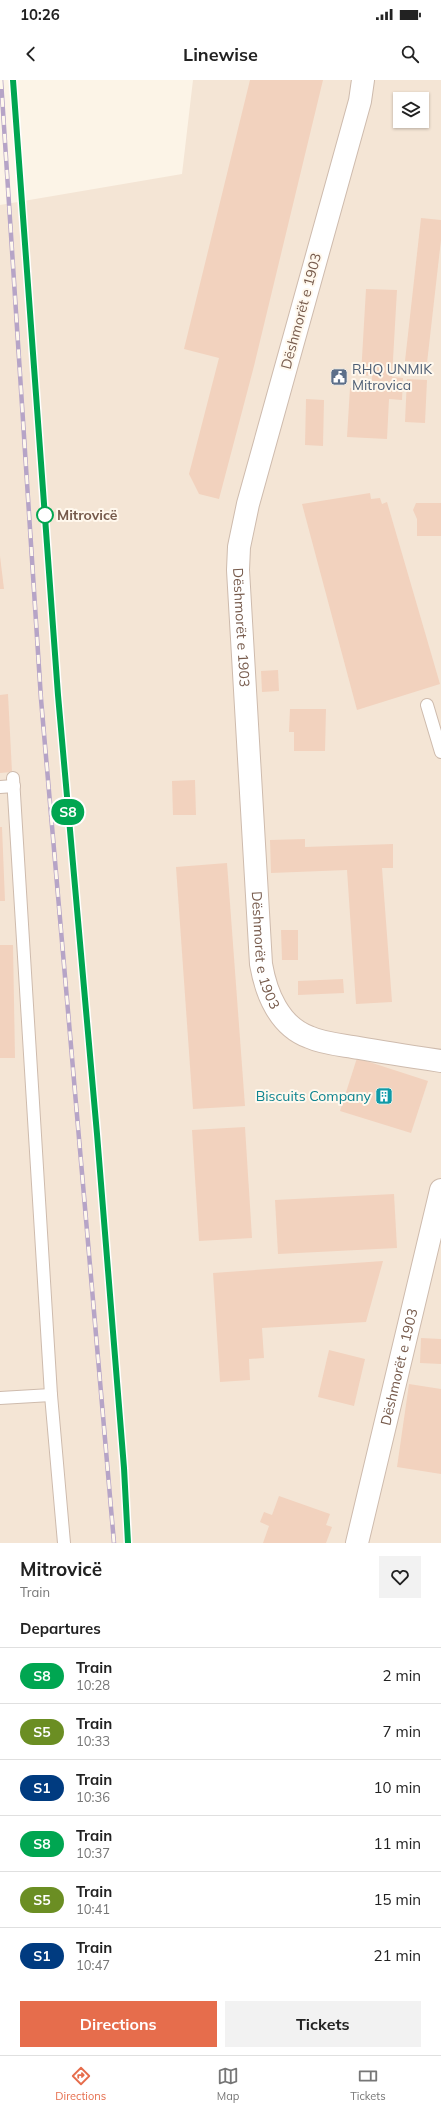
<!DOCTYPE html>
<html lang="en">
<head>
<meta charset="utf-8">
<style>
	body { margin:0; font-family:Mulish,sans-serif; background:#f2f2f2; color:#222; height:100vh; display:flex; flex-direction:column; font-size:15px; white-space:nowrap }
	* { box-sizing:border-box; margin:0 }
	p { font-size:13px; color:#767676 }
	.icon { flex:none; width:22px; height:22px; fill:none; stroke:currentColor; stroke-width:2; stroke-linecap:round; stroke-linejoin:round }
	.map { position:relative; height:1463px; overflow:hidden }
	.details { display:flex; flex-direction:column; background:#fff; flex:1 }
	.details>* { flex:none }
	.badge { padding:0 8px; border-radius:13px; font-size:14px; line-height:26px }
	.fabs { position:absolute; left:393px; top:12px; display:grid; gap:8px }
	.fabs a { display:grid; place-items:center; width:36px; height:36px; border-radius:0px; background:#fff; box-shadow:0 1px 3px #0004; font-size:20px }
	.map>.badge { position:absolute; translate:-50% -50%; box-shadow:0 0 0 2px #fff }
	h2 { padding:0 20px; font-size:15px; line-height:36px }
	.round { display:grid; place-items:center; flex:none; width:42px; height:42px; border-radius:0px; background:#f2f2f2 }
	.headline { display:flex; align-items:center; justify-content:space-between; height:68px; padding:0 20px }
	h1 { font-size:19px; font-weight:700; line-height:30px }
	.action { display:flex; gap:8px; margin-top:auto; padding:8px 20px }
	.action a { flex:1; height:46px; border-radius:0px; background:#e66d4c; color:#fff; font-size:16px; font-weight:700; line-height:46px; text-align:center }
	.action a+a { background:#f2f2f2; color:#222 }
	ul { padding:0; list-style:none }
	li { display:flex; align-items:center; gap:12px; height:56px; padding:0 20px; border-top:1px solid #e0e0e0 }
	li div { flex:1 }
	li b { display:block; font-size:15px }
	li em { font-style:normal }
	li .badge { min-width:44px; font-weight:700; text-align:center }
	.status { display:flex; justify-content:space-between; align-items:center; height:28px; padding:0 20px; background:#fff; direction:ltr }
	.status svg { height:11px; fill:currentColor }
	header { display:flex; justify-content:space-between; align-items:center; height:52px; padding:0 20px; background:#fff; font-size:18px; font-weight:700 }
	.tab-bar { display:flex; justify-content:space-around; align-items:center; height:56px; border-top:1px solid #e0e0e0; background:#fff; font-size:11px; color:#767676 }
	.tab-bar a { display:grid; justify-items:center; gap:2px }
	.tab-bar .selected { color:#e66d4c }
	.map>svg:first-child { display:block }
	.residential { fill:#f4e5d5; fill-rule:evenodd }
	.building { fill:#f2d2be }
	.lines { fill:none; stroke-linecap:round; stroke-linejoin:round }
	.service-casing { stroke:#cebbad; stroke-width:14 }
	.minor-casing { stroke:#cebbad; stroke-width:24 }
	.service { stroke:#fff; stroke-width:12 }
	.minor { stroke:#fff; stroke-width:22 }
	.rail-casing { stroke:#b6a4c7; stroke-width:4.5 }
	.rail { stroke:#fff8ed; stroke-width:3; stroke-dasharray:9; stroke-linecap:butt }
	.line-casing { stroke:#fff; stroke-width:9 }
	.line { stroke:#00a651; stroke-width:6 }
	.stop-dot { fill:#fff; stroke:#00a651; stroke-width:2 }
	.labels { text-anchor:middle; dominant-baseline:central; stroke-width:4; stroke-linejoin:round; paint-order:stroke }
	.street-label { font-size:14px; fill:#765a4b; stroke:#fff8ed }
	.service-label { font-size:14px; fill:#4e5e75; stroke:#fff8ed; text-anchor:start }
	.stop-label { font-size:14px; font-weight:bold; fill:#765a4b; stroke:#fff8ed; text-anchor:start }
	.culture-label { font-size:14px; fill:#0d838f; stroke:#fff8ed; text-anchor:end }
</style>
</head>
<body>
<div class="status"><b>10:26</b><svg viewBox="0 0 49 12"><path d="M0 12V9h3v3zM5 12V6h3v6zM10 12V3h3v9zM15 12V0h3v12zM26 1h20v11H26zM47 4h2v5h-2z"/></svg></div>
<header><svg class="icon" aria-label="back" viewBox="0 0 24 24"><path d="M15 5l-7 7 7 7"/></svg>Linewise<svg class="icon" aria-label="search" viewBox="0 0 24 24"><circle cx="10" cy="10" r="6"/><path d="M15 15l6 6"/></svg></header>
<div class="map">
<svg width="441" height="1463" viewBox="0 0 441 1463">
	<rect width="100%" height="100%" fill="#fcf4e7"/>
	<path class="residential" d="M 193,0 L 441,0 L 441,1463 L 0,1463 L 0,125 L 182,94 ZM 400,19 L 422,19 L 422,41 L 400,41 Z"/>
	<g class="building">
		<polygon points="250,0 323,0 254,286 219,419 199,414 189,394 219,278 184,269"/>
		<polygon points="421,138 441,140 441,160 427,283 405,281"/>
		<polygon points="366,209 397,210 392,297 403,298 402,320 389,319 387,359 347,357 350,308 371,309 372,296 361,295"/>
		<polygon points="407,299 427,300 425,343 405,342"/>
		<polygon points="306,319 324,320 323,366 305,365"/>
		<polygon points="370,413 371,419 380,418 382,424 387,422 440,604 357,630 302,424"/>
		<polygon points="416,423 441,423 441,456 417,456 417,439 413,430"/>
		<polygon points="0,476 4,509 0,509"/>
		<polygon points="278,590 279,611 262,612 261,591"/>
		<polygon points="8,614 12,692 0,693 0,615"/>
		<polygon points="290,629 326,629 325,671 294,671 294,652 289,652"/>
		<polygon points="195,700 196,735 173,735 172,701"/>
		<polygon points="0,747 2,747 5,821 0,821"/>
		<polygon points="305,759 305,767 393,764 393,788 382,788 392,922 356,924 347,790 271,793 270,760"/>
		<polygon points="227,783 245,1026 193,1029 176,787"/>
		<polygon points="281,850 298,850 298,880 282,880"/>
		<polygon points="0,865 13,865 15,978 0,978"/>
		<polygon points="343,899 344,913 298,915 298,901"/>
		<polygon points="357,978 428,1001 411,1053 340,1031"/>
		<polygon points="245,1047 252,1158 199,1161 192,1050"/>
		<polygon points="394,1114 397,1168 278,1174 275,1120"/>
		<polygon points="383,1181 366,1242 262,1248 264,1278 249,1279 250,1300 220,1302 213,1193"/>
		<polygon points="421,1258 441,1259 441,1284 420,1283"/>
		<polygon points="329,1270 365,1279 354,1326 318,1317"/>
		<polygon points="409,1304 441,1309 441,1394 397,1387"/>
		<polygon points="279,1416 330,1434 326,1445 332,1447 326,1463 263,1463 269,1446 260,1442 264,1432 272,1435"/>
	</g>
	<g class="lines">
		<defs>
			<g id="service">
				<polyline points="427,625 441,672"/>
				<polyline points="13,698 51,1315 64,1463"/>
				<polyline points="0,707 14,706"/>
				<polyline points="0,1318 51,1315"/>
			</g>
			<g id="minor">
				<path id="s1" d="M 363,0 L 360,21 L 248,424 L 239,467 L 238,490 L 261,884 C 266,913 279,946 309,957 C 324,964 343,965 359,968 C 387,973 414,977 441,981"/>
				<path id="s2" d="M 357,1463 L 441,1110"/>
			</g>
		</defs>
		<use href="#service" class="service-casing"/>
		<use href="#minor" class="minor-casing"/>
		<use href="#service" class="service"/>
		<use href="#minor" class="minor"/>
		<defs>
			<g id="rail">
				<polyline points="1,0 41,619 114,1463"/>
				<polyline points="13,0 58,615 97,1054 124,1388 128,1463"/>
			</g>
		</defs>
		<use href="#rail" class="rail-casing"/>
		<use href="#rail" class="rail"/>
	</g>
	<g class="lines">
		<defs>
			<polyline id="line" points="13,0 58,615 97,1054 124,1388 128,1463"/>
		</defs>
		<use href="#line" class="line-casing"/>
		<use href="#line" class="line"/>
	</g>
	<defs>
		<symbol id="civic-square" viewBox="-11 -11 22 22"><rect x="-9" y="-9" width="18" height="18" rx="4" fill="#5c6f8a" stroke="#fff8ed"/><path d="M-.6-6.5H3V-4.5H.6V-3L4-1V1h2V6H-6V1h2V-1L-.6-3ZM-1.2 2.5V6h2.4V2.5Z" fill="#fff"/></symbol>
		<symbol id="building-square" viewBox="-11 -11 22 22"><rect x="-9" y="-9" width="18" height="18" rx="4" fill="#0f9aa8" stroke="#fff8ed"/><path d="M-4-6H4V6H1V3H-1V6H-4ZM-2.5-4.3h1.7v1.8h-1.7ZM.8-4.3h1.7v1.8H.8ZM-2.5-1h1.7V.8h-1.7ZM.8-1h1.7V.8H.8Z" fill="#fff"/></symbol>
	</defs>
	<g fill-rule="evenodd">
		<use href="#civic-square" x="329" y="287" width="20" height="20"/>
		<use href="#building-square" x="374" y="1006" width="20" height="20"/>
	</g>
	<circle class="stop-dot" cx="45" cy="435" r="8"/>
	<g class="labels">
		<g class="street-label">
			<text transform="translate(301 231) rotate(-75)">Dëshmorët e 1903</text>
			<text stroke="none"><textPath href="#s1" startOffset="564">Dëshmorët e 1903</textPath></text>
			<text stroke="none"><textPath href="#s1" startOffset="888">Dëshmorët e 1903</textPath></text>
			<text stroke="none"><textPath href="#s2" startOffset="181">Dëshmorët e 1903</textPath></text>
		</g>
		<g class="service-label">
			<text x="352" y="289">RHQ UNMIK<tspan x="352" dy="16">Mitrovica</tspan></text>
		</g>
		<g class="stop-label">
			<text x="57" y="435">Mitrovicë</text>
		</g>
		<g class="culture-label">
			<text x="371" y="1016">Biscuits Company</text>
		</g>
	</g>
</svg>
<div class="fabs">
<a><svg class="icon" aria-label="layers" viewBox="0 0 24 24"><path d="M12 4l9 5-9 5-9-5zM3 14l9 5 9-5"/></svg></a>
</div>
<b class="badge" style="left:68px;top:732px;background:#00a651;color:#fff">S8</b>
</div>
<section class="details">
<div class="headline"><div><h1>Mitrovicë</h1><p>Train</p></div><a class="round"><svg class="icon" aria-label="heart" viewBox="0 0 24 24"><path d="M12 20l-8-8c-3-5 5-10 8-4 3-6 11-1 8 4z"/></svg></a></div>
<h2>Departures</h2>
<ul>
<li><span class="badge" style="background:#00a651;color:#fff">S8</span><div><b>Train</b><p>10:28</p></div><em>2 min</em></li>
<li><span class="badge" style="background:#6b8e23;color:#fff">S5</span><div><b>Train</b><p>10:33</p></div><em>7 min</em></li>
<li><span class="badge" style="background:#003b80;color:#fff">S1</span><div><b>Train</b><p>10:36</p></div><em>10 min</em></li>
<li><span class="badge" style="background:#00a651;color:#fff">S8</span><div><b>Train</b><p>10:37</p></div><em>11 min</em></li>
<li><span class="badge" style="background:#6b8e23;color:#fff">S5</span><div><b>Train</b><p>10:41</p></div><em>15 min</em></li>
<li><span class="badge" style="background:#003b80;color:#fff">S1</span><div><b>Train</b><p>10:47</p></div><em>21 min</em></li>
</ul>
<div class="action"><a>Directions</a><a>Tickets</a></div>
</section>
<nav class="tab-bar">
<a class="selected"><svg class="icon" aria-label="directions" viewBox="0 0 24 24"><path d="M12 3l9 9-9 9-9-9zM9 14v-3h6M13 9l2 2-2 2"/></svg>Directions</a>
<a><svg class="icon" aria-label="map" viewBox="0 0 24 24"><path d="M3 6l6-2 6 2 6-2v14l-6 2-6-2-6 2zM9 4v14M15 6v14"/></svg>Map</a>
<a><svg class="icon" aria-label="tickets" viewBox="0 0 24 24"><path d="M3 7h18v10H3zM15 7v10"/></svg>Tickets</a>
</nav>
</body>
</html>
